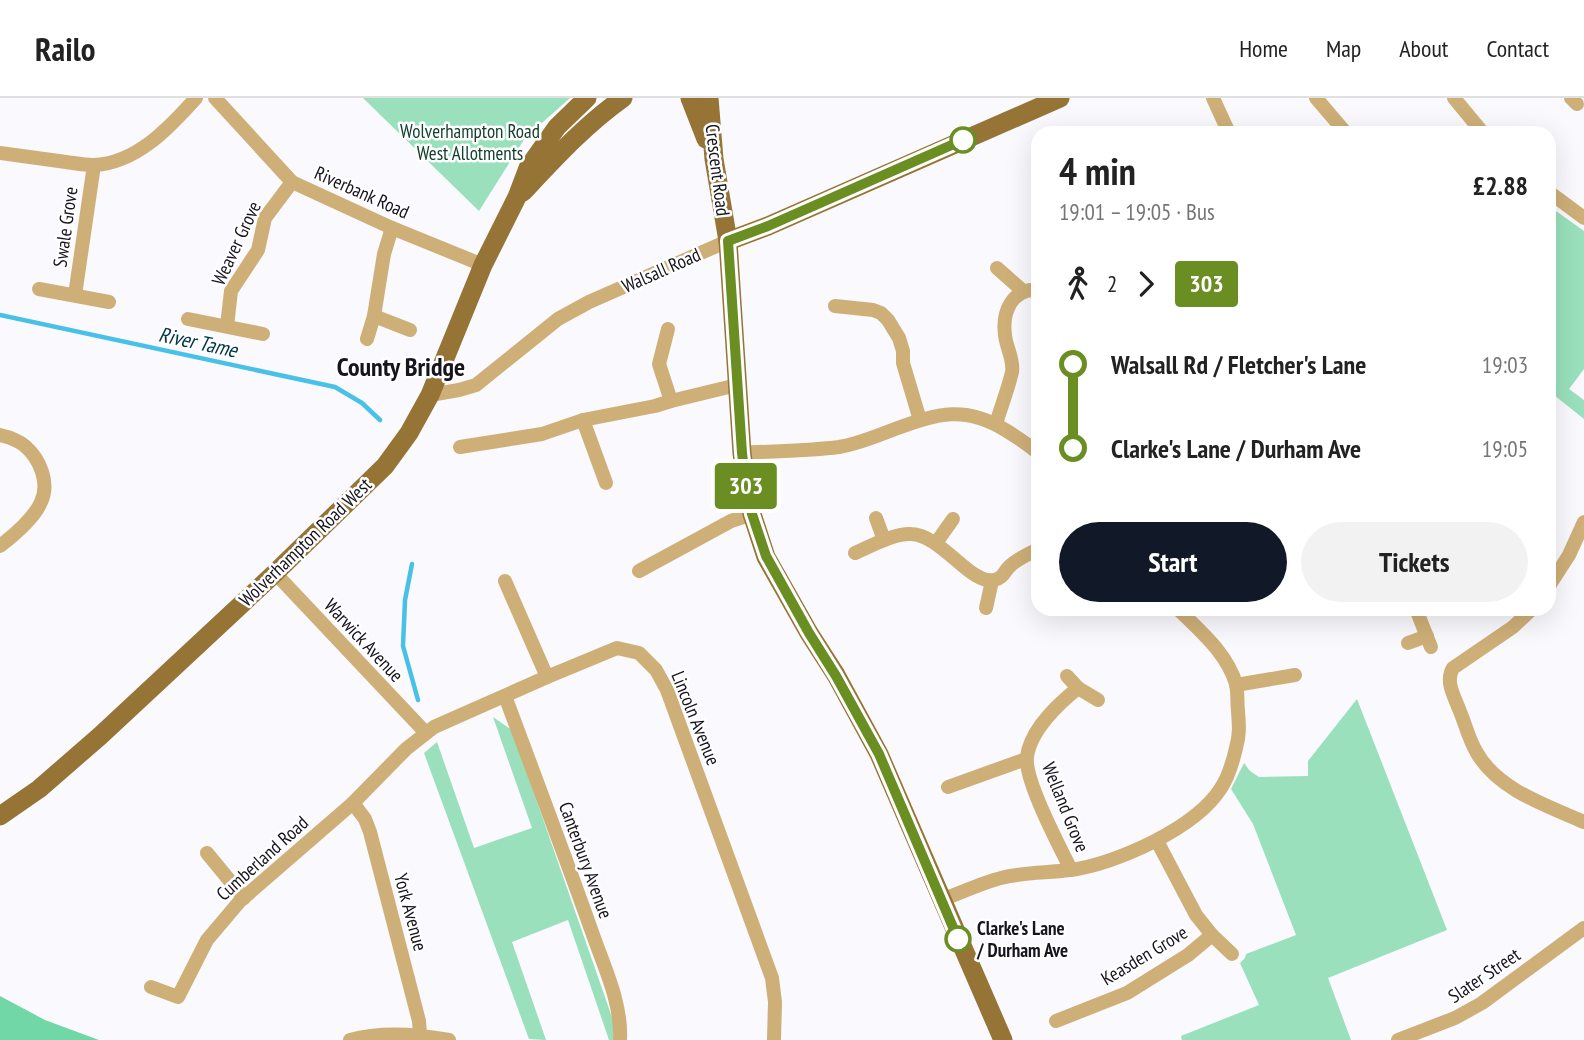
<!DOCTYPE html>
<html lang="en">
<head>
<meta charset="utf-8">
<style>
	body { margin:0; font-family:"PT Sans Narrow",sans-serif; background:#f2f2f2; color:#222; height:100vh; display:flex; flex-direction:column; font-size:26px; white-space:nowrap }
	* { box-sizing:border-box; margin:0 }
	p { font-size:23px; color:#767676 }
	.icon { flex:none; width:38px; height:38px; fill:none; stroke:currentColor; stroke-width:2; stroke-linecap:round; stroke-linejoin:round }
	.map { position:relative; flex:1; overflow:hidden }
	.details { position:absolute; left:1031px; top:28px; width:525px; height:490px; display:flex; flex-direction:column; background:#fff; border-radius:21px; box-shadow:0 7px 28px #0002 }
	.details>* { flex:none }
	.badge { padding:0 14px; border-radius:5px; font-size:24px; line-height:46px }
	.map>.badge { position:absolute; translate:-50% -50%; box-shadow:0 0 0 4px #fff }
	.legs { display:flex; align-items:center; gap:10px; height:77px; padding:0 28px; font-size:23px }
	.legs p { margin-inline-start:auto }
	.headline { display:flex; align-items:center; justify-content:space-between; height:119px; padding:0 28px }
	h1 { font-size:38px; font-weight:700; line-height:52px }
	.cta { display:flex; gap:14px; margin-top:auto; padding:14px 28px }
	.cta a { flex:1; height:80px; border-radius:42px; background:#111827; color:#fff; font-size:28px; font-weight:700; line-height:80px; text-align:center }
	.cta a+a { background:#f2f2f2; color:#222 }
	ul { padding:0 28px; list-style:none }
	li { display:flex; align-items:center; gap:24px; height:84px; font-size:26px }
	li i { display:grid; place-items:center; width:10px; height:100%; margin:0 9px; background:currentColor }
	li i::after { content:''; width:18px; height:18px; margin:-9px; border:5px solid; border-radius:50%; background:#fff }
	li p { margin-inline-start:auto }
	li:first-child i { background:linear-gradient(#0000 50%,currentColor 0) }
	li:last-child i { background:linear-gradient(currentColor 50%,#0000 0) }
	header { display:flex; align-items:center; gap:42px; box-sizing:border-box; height:98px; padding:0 35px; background:#fff; border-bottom:2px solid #e0e0e0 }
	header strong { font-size:33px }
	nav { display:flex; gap:38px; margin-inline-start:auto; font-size:24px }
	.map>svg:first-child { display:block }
	.green { fill:#9ae0bc }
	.forest { fill:#72d7a6 }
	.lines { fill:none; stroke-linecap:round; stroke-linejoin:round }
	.stream { stroke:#49c0e8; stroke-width:4.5 }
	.minor { stroke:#ceaf78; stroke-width:14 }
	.major { stroke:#957435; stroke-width:19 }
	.line-1-casing { stroke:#fff; stroke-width:16 }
	.line-1 { stroke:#6b8e23; stroke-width:10 }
	.stop-1-dot { fill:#fff; stroke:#6b8e23; stroke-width:3.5 }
	.labels { text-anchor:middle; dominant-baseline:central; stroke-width:5; stroke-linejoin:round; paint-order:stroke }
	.park-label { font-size:19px; fill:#14402c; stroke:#fff }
	.street-label { font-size:19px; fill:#16141d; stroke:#fff }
	.stop-label { font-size:19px; font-weight:bold; fill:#16141d; stroke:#fff; text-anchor:start }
	.water-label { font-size:21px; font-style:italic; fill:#003646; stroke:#fff }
	.district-label { font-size:26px; font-weight:bold; fill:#16141d; stroke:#fff }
</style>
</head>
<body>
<header>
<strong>Railo</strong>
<nav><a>Home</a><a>Map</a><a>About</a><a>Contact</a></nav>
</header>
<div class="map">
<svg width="1584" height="942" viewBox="0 0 1584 942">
	<rect width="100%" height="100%" fill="#f9f9fe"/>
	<g class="green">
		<polygon points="363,0 570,0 525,40 479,113"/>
		<polygon points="1549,108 1584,133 1584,271 1569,291 1584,302 1584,321 1549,293"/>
		<polygon points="1357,601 1447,832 1328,880 1351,942 1182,942 1181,938 1259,907 1240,865 1245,860 1246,856 1296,837 1253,726 1231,691 1244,665 1250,673 1259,679 1308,678 1308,663"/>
		<polygon points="493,619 512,632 614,925 613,942 609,942 568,822 512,844 546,942 529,941 424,655 437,644 474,750 532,730"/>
	</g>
	<polygon class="forest" points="0,898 45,922 99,942 0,942"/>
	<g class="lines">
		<g class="stream">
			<polyline points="0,217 335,289 362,305 380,322"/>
			<polyline points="412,466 405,502 403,548 418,602"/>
		</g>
		<g class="minor">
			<polyline points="215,0 292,84 392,130 483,167"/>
			<polyline points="1213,0 1229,35"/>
			<polyline points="1316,0 1346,35"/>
			<polyline points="1454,0 1483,35"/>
			<polyline points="1571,0 1577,6"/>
			<path d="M 0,55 C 22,58 44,61 66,64 C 74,65 84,67 93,67 C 136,66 170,29 196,0"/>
			<polyline points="1549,94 1584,120"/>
			<polyline points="997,170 1023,193"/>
			<polyline points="39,191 109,204"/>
			<polyline points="75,197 94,67"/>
			<polyline points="835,208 873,212 881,215 888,222 899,240 903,253 903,265 920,322"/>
			<polyline points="374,218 410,232"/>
			<polyline points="188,221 263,236"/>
			<polyline points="227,228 231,193 258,152 265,120 292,84"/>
			<polyline points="668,231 659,266 671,303"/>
			<polyline points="367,241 374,218 384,156 392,130"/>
			<polyline points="430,297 459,292 476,287 558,221 589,204 728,143"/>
			<polyline points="583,322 606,385"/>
			<path d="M 996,326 C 1001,309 1008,291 1012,274 C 1014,261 1006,249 1005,237 C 1002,214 1012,190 1038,192"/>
			<path d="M 0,337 C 9,339 18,342 25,348 C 40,361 50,385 41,404 C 35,419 13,438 0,448"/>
			<polyline points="460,349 542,336 583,322 655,308 671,303 737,287"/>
			<path d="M 742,355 C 774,353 807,353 839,349 C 858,346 877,338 895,331 C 938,315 966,307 1007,333 C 1018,340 1028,346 1038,355"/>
			<polyline points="876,420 884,442"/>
			<polyline points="936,445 953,421"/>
			<path d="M 855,455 C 871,448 894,435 911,436 C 942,437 970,487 994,482 C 1004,480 1004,473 1010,468 C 1017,461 1029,456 1038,451"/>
			<polyline points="639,473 731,423 752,416"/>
			<polyline points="275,475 426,635"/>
			<polyline points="505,483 547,579"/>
			<polyline points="1549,488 1569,457 1584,424"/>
			<polyline points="986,510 992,483"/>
			<polyline points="1416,511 1431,549"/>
			<path d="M 1532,511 L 1513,529 L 1453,570 C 1445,583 1454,598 1459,611 C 1465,625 1469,642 1477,655 C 1498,692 1548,708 1584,724"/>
			<polyline points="1408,545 1427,538"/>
			<polyline points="1067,578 1078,590 1098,602"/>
			<polyline points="1236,587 1295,577"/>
			<path d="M 505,598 C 534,676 564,755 592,834 C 604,869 622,905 620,942"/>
			<polyline points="948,689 1026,661"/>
			<polyline points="353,705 365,721 370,734 419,923 420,936"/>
			<polyline points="1157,743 1196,817 1212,837 1232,856"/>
			<polyline points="207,755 244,800"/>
			<path d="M 1071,772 C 1060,749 1024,682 1027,659 C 1030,633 1058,606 1078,590"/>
			<path d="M 941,802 C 961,795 981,785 1001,780 C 1024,774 1047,775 1070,772 C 1116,766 1196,730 1221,690 C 1229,678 1233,663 1236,650 C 1240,637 1239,626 1238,613 C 1237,604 1238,594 1236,586 C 1227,555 1200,533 1178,511"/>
			<polyline points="151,889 178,899 207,842 240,803 353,705 406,651 434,629 547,579 617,550 639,555 656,572 667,592 772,880 775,904 774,942"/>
			<polyline points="1056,923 1127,895 1188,857 1212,837"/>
			<path d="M 350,942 C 382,933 417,936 449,942"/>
			<polyline points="1398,942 1455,920 1482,905 1584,830"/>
		</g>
		<g class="major">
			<polyline points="690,0 706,41"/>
			<polyline points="709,0 714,61 728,143 742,355 746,387 752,416 766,459 809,535 836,577 879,656 1003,942"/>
			<path d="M 523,94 C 555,60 585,27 623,0"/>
			<polyline points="728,143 768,128 1060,0"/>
			<polyline points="0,718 39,691 100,638 275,475 385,368 409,335 430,297 483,167 517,99 528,70 557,29 587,0"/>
		</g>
	</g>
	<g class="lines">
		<defs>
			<polyline id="line-1" points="958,841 879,656 836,578 809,535 766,458 752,416 746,387 742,355 728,143 768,128 963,42"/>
		</defs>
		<use href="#line-1" class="line-1-casing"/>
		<use href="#line-1" class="line-1"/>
	</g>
	<g class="stop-1-dot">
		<circle cx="963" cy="42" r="12"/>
		<circle cx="958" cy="841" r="12"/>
	</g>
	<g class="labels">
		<g class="park-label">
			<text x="470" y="33">Wolverhampton Road<tspan x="470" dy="22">West Allotments</tspan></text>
		</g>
		<g class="street-label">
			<text transform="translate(718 72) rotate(83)">Crescent Road</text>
			<text transform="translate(362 94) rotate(24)">Riverbank Road</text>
			<text transform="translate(65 129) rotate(-82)">Swale Grove</text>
			<text transform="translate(236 145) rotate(-65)">Weaver Grove</text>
			<text transform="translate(661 172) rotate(-24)">Walsall Road</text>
			<text transform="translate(305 444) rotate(-44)">Wolverhampton Road West</text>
			<text transform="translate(364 542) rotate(47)">Warwick Avenue</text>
			<text transform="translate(696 620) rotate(68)">Lincoln Avenue</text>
			<text transform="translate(1066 709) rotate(68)">Welland Grove</text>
			<text transform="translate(262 760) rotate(-42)">Cumberland Road</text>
			<text transform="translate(586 762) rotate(70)">Canterbury Avenue</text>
			<text transform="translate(411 814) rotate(75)">York Avenue</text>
			<text transform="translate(1144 857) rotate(-31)">Keasden Grove</text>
			<text transform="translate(1484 877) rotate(-34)">Slater Street</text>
		</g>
		<g class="stop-label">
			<text x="977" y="830">Clarke's Lane<tspan x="977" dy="22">/ Durham Ave</tspan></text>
		</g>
		<g class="water-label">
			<text transform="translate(198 244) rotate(12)">River Tame</text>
		</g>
		<g class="district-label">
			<text x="401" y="268">County Bridge</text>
		</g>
	</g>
</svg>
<b class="badge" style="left:746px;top:388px;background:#6b8e23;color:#fff">303</b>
<section class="details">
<div class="headline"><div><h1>4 min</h1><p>19:01 – 19:05 · Bus</p></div><b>£2.88</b></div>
<div class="legs"><svg class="icon" aria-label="walk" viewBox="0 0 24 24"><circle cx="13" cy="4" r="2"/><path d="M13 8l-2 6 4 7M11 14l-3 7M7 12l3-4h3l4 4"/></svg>2<svg class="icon" aria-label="forward" viewBox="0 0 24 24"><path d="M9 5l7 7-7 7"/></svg><b class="badge" style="background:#6b8e23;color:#fff">303</b></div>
<ul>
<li><i style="color:#6b8e23"></i><b>Walsall Rd / Fletcher's Lane</b><p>19:03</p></li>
<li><i style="color:#6b8e23"></i><b>Clarke's Lane / Durham Ave</b><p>19:05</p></li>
</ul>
<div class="cta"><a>Start</a><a>Tickets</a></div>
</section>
</div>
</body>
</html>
